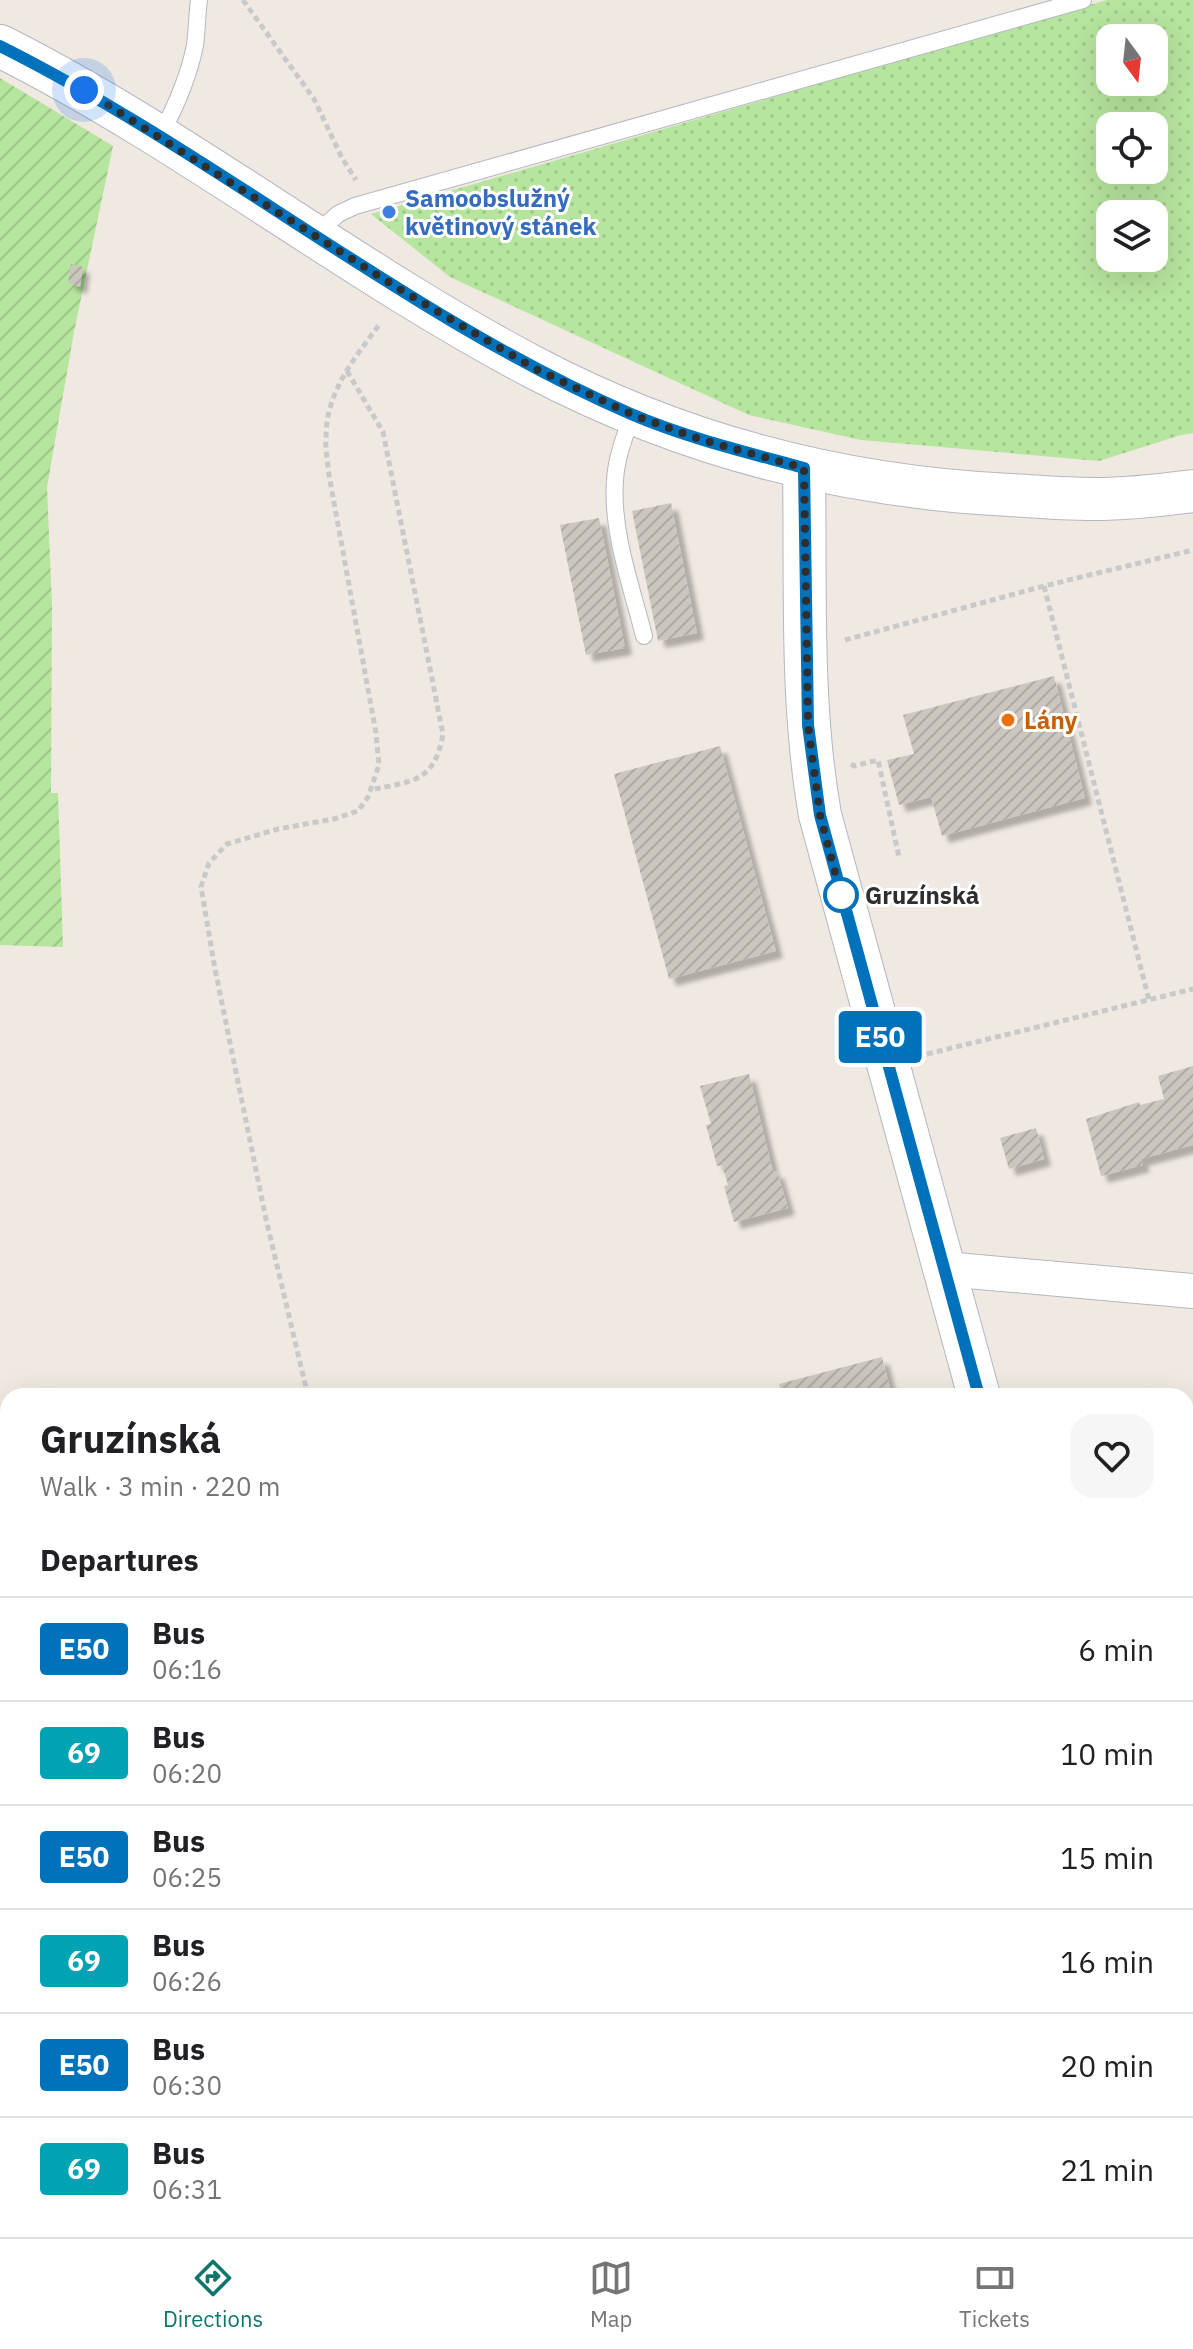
<!DOCTYPE html>
<html lang="en">
<head>
<meta charset="utf-8">
<style>
	body { margin:0; font-family:"IBM Plex Sans",sans-serif; background:#f6f6f6; color:#202124; height:100vh; display:flex; flex-direction:column; font-size:30px; white-space:nowrap }
	* { box-sizing:border-box; margin:0 }
	p { font-size:26px; color:#757577 }
	.icon { flex:none; width:44px; height:44px; fill:none; stroke:currentColor; stroke-width:2; stroke-linecap:round; stroke-linejoin:round }
	.map { position:relative; flex:1; overflow:hidden }
	.sheet { position:absolute; left:0px; top:1388px; width:1194px; height:850px; display:flex; flex-direction:column; background:#fff; border-radius:24px 24px 0 0; box-shadow:0 8px 32px #0002 }
	.sheet>* { flex:none }
	.badge { padding:0 16px; border-radius:6px; font-size:28px; line-height:52px }
	.needle { width:52px; rotate:165deg }
	.fabs { position:absolute; left:1096px; top:24px; display:grid; gap:16px }
	.fabs a { display:grid; place-items:center; width:72px; height:72px; border-radius:16px; background:#fff; box-shadow:0 8px 32px #0002; font-size:40px }
	.you { position:absolute; width:40px; height:40px; margin:-20px; border:6px solid #fff; border-radius:50%; background:#1a73e8; box-shadow:0 0 0 12px #1a73e833 }
	.map>.badge { position:absolute; translate:-50% -50%; box-shadow:0 0 0 4px #fff }
	h2 { padding:0 40px; font-size:30px; line-height:72px }
	.round { display:grid; place-items:center; flex:none; width:84px; height:84px; border-radius:24px; background:#f6f6f6 }
	.summary { display:flex; align-items:center; justify-content:space-between; height:136px; padding:0 40px }
	h1 { font-size:38px; font-weight:800; line-height:60px }
	ul { padding:0; list-style:none }
	li { display:flex; align-items:center; gap:24px; height:104px; padding:0 40px; border-top:2px solid #e0e0e0 }
	li div { flex:1 }
	li b { display:block; font-size:30px }
	li em { font-style:normal }
	li .badge { min-width:88px; font-weight:700; text-align:center }
	.tabs { display:flex; justify-content:space-around; align-items:center; height:112px; border-top:2px solid #e0e0e0; background:#fff; font-size:22px; color:#757577 }
	.tabs a { display:grid; justify-items:center; gap:4px }
	.tabs .selected { color:#0f766e }
	.map>svg:first-child { display:block }
	.grass { fill:url(#grass-dots); fill-rule:evenodd }
	.garden { fill:url(#garden-furrows) }
	.building { fill:url(#building-hatch); filter:url(#shadow) }
	.lines { fill:none; stroke-linecap:round; stroke-linejoin:round }
	.service-casing { stroke:#b4b7c1; stroke-width:18 }
	.minor-casing { stroke:#b4b7c1; stroke-width:36 }
	.tertiary-casing { stroke:#b4b7c1; stroke-width:44 }
	.path { stroke:#c9c9c9; stroke-width:5; stroke-dasharray:6 4; stroke-linecap:butt }
	.service { stroke:#fff; stroke-width:16 }
	.minor { stroke:#fff; stroke-width:34 }
	.tertiary { stroke:#fff; stroke-width:42 }
	.line-casing { stroke:#fff; stroke-width:18 }
	.line { stroke:#0072bc; stroke-width:12 }
	.walk { stroke:#2e2e2e; stroke-width:8; stroke-dasharray:0 14.4 }
	.shop-dot { fill:#3f7fe0; stroke:#fff; stroke-width:3 }
	.food-dot { fill:#e8710a; stroke:#fff; stroke-width:3 }
	.stop-dot { fill:#fff; stroke:#0072bc; stroke-width:4 }
	.labels { text-anchor:middle; dominant-baseline:central; stroke-width:6; stroke-linejoin:round; paint-order:stroke }
	.shop-label { font-size:24px; font-weight:bold; fill:#366cbe; stroke:#fff; text-anchor:start }
	.food-label { font-size:24px; font-weight:bold; fill:#c56008; stroke:#fff; text-anchor:start }
	.stop-label { font-size:24px; font-weight:bold; fill:#2e2e2e; stroke:#fff; text-anchor:start }
</style>
</head>
<body>
<div class="map">
<svg width="1193" height="2237" viewBox="0 0 1193 2237">
	<defs>
		<pattern id="grass-dots" width="8" height="8" patternUnits="userSpaceOnUse" patternTransform="scale(2)"><rect width="8" height="8" fill="#b6e59e"/><path d="M2 2h.1M6 6h.1" fill="none" stroke="#9dc588" stroke-width="1.8" stroke-linecap="round"/></pattern>
		<pattern id="garden-furrows" width="10" height="10" patternUnits="userSpaceOnUse" patternTransform="scale(2)"><rect width="10" height="10" fill="#b6e59e"/><path d="M-1 1l2-2M0 10L10 0M9 11l2-2" fill="none" stroke="#9dc588"/></pattern>
		<pattern id="building-hatch" width="6" height="6" patternUnits="userSpaceOnUse" patternTransform="scale(2)"><rect width="6" height="6" fill="#cbc7bf"/><path d="M-1 1l2-2M0 6l6-6M5 7l2-2" fill="none" stroke="#afaba4"/></pattern>
		<filter id="shadow"><feDropShadow dx="7" dy="7" stdDeviation="2" flood-color="#0004"/></filter>
	</defs>
	<rect width="100%" height="100%" fill="#efe9e1"/>
	<path class="grass" d="M 1107,0 L 1193,0 L 1193,433 L 1181,435 L 1099,461 L 861,440 L 749,415 L 450,277 L 371,214 ZM 1110,38 L 1154,38 L 1154,82 L 1110,82 ZM 1110,126 L 1154,126 L 1154,170 L 1110,170 ZM 1110,214 L 1154,214 L 1154,258 L 1110,258 Z"/>
	<polygon class="garden" points="0,78 113,146 74,332 47,487 52,605 51,793 58,793 63,947 0,945"/>
	<g class="building">
		<polygon points="71,264 83,267 80,287 68,283"/>
		<polygon points="671,503 697,633 658,641 632,511"/>
		<polygon points="599,518 625,648 586,655 560,525"/>
		<polygon points="1054,676 1085,798 942,836 931,797 899,805 887,760 914,754 903,715"/>
		<polygon points="720,746 776,951 669,979 614,774"/>
		<polygon points="1193,1066 1193,1145 1141,1159 1143,1165 1101,1176 1086,1119 1139,1102 1140,1105 1164,1099 1158,1076"/>
		<polygon points="749,1074 773,1172 777,1171 788,1208 734,1222 724,1186 728,1185 722,1165 717,1166 706,1125 711,1124 700,1086"/>
		<polygon points="1036,1128 1044,1159 1009,1169 1000,1138"/>
		<polygon points="882,1357 892,1396 783,1396 779,1384"/>
		<polygon points="1193,1442 1193,1658 1191,1658 1186,1641 1186,1444"/>
		<polygon points="1001,2230 1111,2230 1112,2237 1003,2237"/>
	</g>
	<g class="lines">
		<defs>
			<g id="service">
				<path d="M 160,136 C 175,108 189,77 195,45 C 197,31 197,15 199,0"/>
				<polyline points="315,235 338,214 355,206 1083,0"/>
				<path d="M 633,415 C 624,436 616,458 615,481 C 611,531 632,588 644,636"/>
			</g>
			<g id="minor">
				<polyline points="945,1269 1193,1291"/>
				<polyline points="1186,1874 1193,1874"/>
			</g>
			<g id="tertiary">
				<path d="M 0,46 C 185,139 349,270 533,367 C 681,445 843,487 1010,495 C 1038,497 1067,499 1095,499 C 1127,499 1161,495 1193,491"/>
				<path d="M 804,468 C 806,584 800,701 820,815 L 979,1396"/>
				<polyline points="1186,2159 1193,2185"/>
			</g>
		</defs>
		<use href="#service" class="service-casing"/>
		<use href="#minor" class="minor-casing"/>
		<use href="#tertiary" class="tertiary-casing"/>
		<g class="path">
			<polyline points="243,0 314,99 342,158 356,180"/>
			<path d="M 347,371 L 383,432 L 443,734 C 434,783 413,781 370,790"/>
			<polyline points="1044,586 1149,1000"/>
			<polyline points="845,640 1044,586 1193,550"/>
			<polyline points="851,764 854,766 878,760 899,857"/>
			<polyline points="927,1054 1193,989"/>
			<path d="M 308,1396 L 266,1219 L 215,969 L 201,887 L 209,863 L 227,844 L 278,829 L 334,819 L 358,811 L 368,797 L 379,765 L 376,733 L 329,475 C 328,463 325,450 326,437 C 326,392 354,359 379,325"/>
			<polyline points="1186,1934 1193,1961"/>
			<polyline points="516,2230 518,2237"/>
		</g>
		<use href="#service" class="service"/>
		<use href="#minor" class="minor"/>
		<use href="#tertiary" class="tertiary"/>
	</g>
	<g class="lines">
		<defs>
			<path id="line" d="M 0,46 C 218,155 407,317 631,414 C 687,438 746,452 804,468 L 808,725 L 820,815 L 979,1396"/>
		</defs>
		<use href="#line" class="line-casing"/>
		<use href="#line" class="line"/>
		<polyline class="walk" points="84,90 401,290 534,368 633,415 702,440 804,468 808,725 820,815 841,895"/>
	</g>
	<circle class="shop-dot" cx="389" cy="212" r="8"/>
	<circle class="food-dot" cx="1008" cy="720" r="8"/>
	<circle class="stop-dot" cx="841" cy="895" r="16"/>
	<g class="labels">
		<g class="shop-label">
			<text x="405" y="198">Samoobslužný<tspan x="405" dy="28">květinový stánek</tspan></text>
		</g>
		<g class="food-label">
			<text x="1024" y="720">Lány</text>
		</g>
		<g class="stop-label">
			<text x="865" y="895">Gruzínská</text>
		</g>
	</g>
</svg>
<div class="fabs">
<a><svg class="needle" viewBox="-14 -14 28 28"><path d="M0-13l5 13h-10z" fill="#e53935"/><path d="M0 13l5-13h-10z" fill="#757577"/></svg></a>
<a><svg class="icon" aria-label="locate" viewBox="0 0 24 24"><circle cx="12" cy="12" r="6"/><path d="M12 2v4M12 18v4M2 12h4M18 12h4"/></svg></a>
<a><svg class="icon" aria-label="layers" viewBox="0 0 24 24"><path d="M12 4l9 5-9 5-9-5zM3 14l9 5 9-5"/></svg></a>
</div>
<div class="you" style="left:84px;top:90px"></div>
<b class="badge" style="left:880px;top:1037px;background:#0072bc;color:#fff">E50</b>
<section class="sheet">
<div class="summary"><div><h1>Gruzínská</h1><p>Walk · 3 min · 220 m</p></div><a class="round"><svg class="icon" aria-label="heart" viewBox="0 0 24 24"><path d="M12 20l-8-8c-3-5 5-10 8-4 3-6 11-1 8 4z"/></svg></a></div>
<h2>Departures</h2>
<ul>
<li><span class="badge" style="background:#0072bc;color:#fff">E50</span><div><b>Bus</b><p>06:16</p></div><em>6 min</em></li>
<li><span class="badge" style="background:#00a3b4;color:#fff">69</span><div><b>Bus</b><p>06:20</p></div><em>10 min</em></li>
<li><span class="badge" style="background:#0072bc;color:#fff">E50</span><div><b>Bus</b><p>06:25</p></div><em>15 min</em></li>
<li><span class="badge" style="background:#00a3b4;color:#fff">69</span><div><b>Bus</b><p>06:26</p></div><em>16 min</em></li>
<li><span class="badge" style="background:#0072bc;color:#fff">E50</span><div><b>Bus</b><p>06:30</p></div><em>20 min</em></li>
<li><span class="badge" style="background:#00a3b4;color:#fff">69</span><div><b>Bus</b><p>06:31</p></div><em>21 min</em></li>
</ul>
</section>
</div>
<nav class="tabs">
<a class="selected"><svg class="icon" aria-label="directions" viewBox="0 0 24 24"><path d="M12 3l9 9-9 9-9-9zM9 14v-3h6M13 9l2 2-2 2"/></svg>Directions</a>
<a><svg class="icon" aria-label="map" viewBox="0 0 24 24"><path d="M3 6l6-2 6 2 6-2v14l-6 2-6-2-6 2zM9 4v14M15 6v14"/></svg>Map</a>
<a><svg class="icon" aria-label="tickets" viewBox="0 0 24 24"><path d="M3 7h18v10H3zM15 7v10"/></svg>Tickets</a>
</nav>
</body>
</html>
